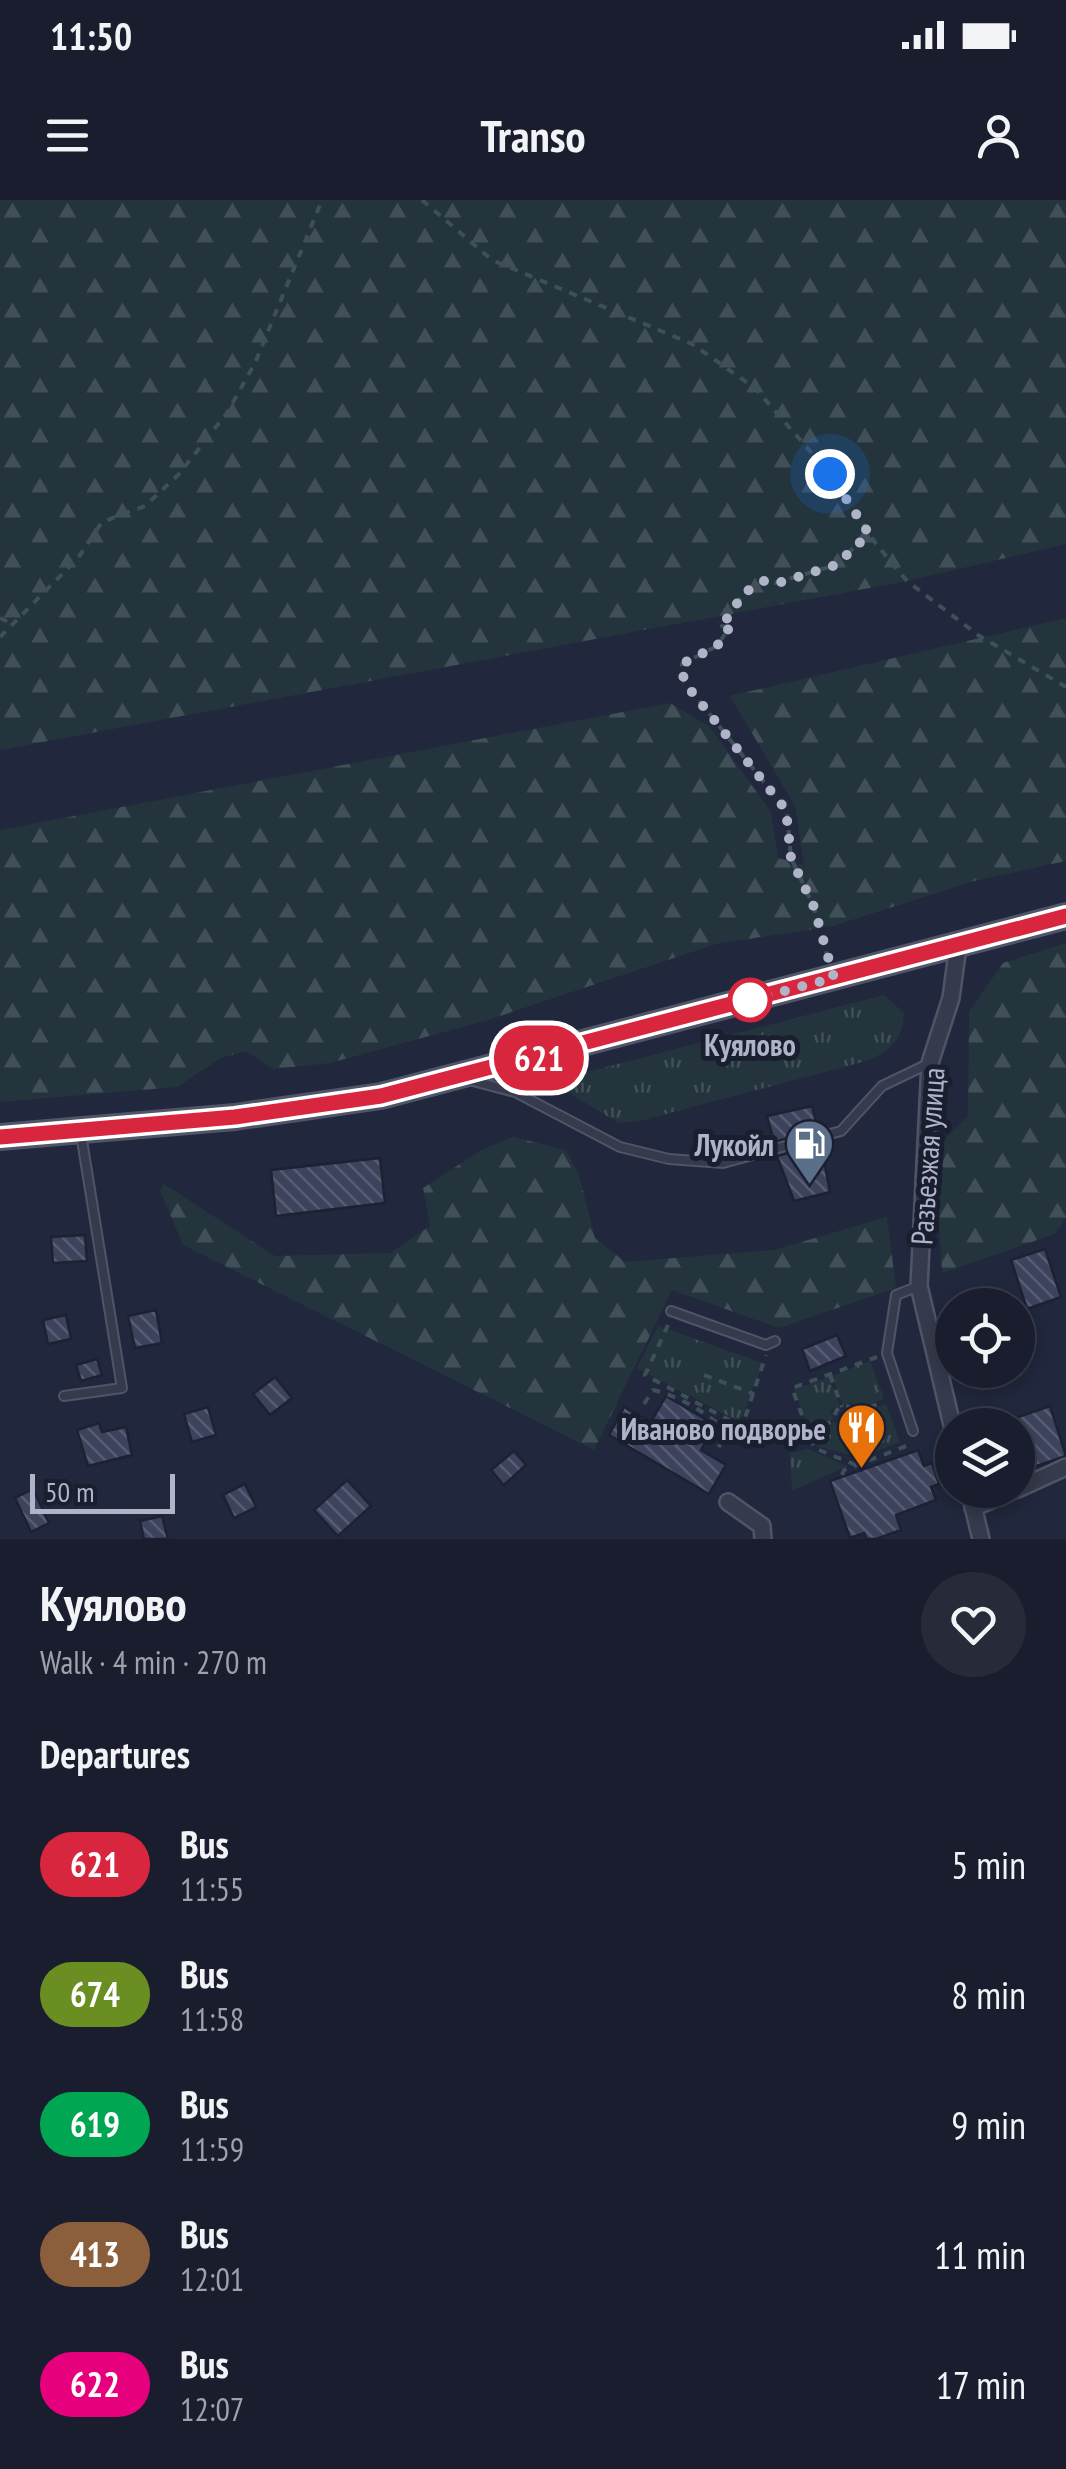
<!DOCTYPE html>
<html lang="en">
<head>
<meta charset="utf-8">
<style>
	body { margin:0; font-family:"PT Sans Narrow",sans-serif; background:#262a39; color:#f1f3f6; height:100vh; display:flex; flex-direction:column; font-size:38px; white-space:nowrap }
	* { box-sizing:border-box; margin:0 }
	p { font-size:32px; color:#9fa2aa }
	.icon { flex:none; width:55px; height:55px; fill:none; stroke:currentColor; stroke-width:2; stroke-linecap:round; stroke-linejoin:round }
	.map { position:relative; height:1339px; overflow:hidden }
	.sheet { display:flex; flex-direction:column; background:#191d2d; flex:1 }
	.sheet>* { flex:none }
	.badge { padding:0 20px; border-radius:32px; font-size:35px; line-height:65px }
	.fabs { position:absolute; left:935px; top:1088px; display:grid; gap:20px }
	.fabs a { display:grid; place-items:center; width:100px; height:100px; border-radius:50%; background:#191d2d; box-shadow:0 5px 15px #0003,0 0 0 2px #373b49; font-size:50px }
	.scale { position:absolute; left:30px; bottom:25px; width:145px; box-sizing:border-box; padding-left:10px; border:5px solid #b0b4c8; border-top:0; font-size:28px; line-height:35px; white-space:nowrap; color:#b0b4c8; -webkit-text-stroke:8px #1a1f30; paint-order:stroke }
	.you { position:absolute; width:50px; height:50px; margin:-25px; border:8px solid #fff; border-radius:50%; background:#1a73e8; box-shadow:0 0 0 15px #1a73e833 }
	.map>.badge { position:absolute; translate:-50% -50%; box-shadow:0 0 0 5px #fff }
	h2 { padding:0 40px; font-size:38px; line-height:90px }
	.round { display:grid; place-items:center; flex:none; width:105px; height:105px; border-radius:52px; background:#262a39 }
	.overview { display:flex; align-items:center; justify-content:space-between; height:170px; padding:0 40px }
	h1 { font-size:48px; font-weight:700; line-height:75px }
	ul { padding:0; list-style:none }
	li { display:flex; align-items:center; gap:30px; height:130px; padding:0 40px }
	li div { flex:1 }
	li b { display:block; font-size:38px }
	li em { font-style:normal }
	li .badge { min-width:110px; font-weight:700; text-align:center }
	.status { display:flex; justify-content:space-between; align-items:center; height:70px; padding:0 50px; background:#191d2d; direction:ltr }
	.status svg { height:28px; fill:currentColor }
	header { display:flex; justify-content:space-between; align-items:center; height:130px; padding:0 40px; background:#191d2d; font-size:45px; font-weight:700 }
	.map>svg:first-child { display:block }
	.grass { fill:url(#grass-tufts) }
	.forest { fill:url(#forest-firs) }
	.building { fill:url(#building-back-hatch); stroke:#1c2133; stroke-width:2.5 }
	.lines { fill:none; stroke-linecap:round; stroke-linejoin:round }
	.service-casing { stroke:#505467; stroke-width:12 }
	.minor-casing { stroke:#505467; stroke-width:20 }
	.secondary-casing { stroke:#505467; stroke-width:28 }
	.path { stroke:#3e5057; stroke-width:4; stroke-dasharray:8 8; stroke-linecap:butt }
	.service { stroke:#353a4c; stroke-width:8 }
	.minor { stroke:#353a4c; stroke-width:15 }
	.secondary { stroke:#43475f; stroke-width:22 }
	.line-casing { stroke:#fff; stroke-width:22 }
	.line { stroke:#d7263d; stroke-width:15 }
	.walk { stroke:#b0b4c8; stroke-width:10; stroke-dasharray:0 18 }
	.stop-dot { fill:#fff; stroke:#d7263d; stroke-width:5 }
	.labels { text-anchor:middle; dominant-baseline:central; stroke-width:10; stroke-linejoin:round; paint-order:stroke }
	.stop-label { font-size:30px; font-weight:bold; fill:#b0b4c8; stroke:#1a1f30 }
	.poi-label { font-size:30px; font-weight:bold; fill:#b0b4c8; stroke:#1a1f30; text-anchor:end }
	.street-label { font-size:30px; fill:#b0b4c8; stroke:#1a1f30 }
</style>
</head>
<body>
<div class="status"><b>11:50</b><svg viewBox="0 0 49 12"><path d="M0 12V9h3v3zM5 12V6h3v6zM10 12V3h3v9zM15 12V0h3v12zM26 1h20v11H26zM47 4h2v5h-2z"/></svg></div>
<header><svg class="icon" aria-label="menu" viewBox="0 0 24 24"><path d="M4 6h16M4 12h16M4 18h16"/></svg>Transo<svg class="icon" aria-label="person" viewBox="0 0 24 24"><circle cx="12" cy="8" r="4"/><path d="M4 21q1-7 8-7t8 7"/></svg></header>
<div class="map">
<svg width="1066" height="1339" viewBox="0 0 1066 1339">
	<defs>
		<pattern id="grass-tufts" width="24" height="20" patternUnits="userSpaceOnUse" patternTransform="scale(2.5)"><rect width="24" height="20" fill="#23343d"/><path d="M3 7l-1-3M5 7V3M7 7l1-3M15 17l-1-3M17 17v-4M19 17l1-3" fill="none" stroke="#404f58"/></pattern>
		<pattern id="forest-firs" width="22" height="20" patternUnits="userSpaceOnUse" patternTransform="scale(2.5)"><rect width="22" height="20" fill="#23343d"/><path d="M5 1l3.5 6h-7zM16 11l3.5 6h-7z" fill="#404f58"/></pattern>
		<pattern id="building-back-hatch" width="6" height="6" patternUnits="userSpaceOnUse" patternTransform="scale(2.5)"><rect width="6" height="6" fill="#3d435c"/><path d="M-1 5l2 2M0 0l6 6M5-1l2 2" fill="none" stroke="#565c72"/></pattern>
	</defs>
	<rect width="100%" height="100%" fill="#21273c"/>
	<g class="grass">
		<path d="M 884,795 L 904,813 C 902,839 894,847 870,860 L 640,921 L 619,923 L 564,890 L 564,878 Z"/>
		<polygon points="658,1126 763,1163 740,1222 637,1168"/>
		<polygon points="870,1161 884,1199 855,1210 851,1202 843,1205 832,1176"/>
		<polygon points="829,1177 840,1206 830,1210 834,1219 809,1228 794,1190"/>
		<polygon points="886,1204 900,1242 863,1256 851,1226 859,1222 857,1215"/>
		<polygon points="835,1222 838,1230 848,1227 859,1257 816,1246 810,1232"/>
		<polygon points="808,1249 847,1266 792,1291 790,1253"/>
	</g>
	<g class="forest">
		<polygon points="0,0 1066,0 1066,344 907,381 0,550"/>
		<polygon points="1066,418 1066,661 974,681 833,726 716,744 488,820 330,863 273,869 246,851 221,858 177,887 0,902 0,630 670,503 710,527 771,612 778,658 804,665 795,606 730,496"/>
		<polygon points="1066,743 1066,1018 1055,1034 942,1073 935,949 968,916 969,812 1003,763"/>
		<polygon points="513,937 566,950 579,975 595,1038 625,1062 774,1050 887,1017 896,1088 779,1128 672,1090 594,1250 183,1045 160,990 164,984 275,1056 390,1053 430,1026 423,988 483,949"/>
	</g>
	<g class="building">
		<polygon points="812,906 818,930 774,942 767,916"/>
		<polygon points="821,944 830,992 794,1001 777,956"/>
		<polygon points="380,958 385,1003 276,1016 271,970"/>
		<polygon points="85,1035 87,1061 53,1063 51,1037"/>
		<polygon points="1045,1049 1061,1097 1027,1109 1011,1060"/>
		<polygon points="156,1110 162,1143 135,1148 128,1116"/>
		<polygon points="66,1115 71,1139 48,1144 43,1120"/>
		<polygon points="837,1135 846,1156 810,1171 802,1149"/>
		<polygon points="97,1159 102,1175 81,1181 76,1165"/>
		<polygon points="275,1177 292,1198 270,1215 253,1194"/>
		<polygon points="666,1196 715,1225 701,1250 726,1265 709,1294 609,1235 624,1207 651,1222"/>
		<polygon points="1050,1206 1066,1256 1022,1271 1018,1217"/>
		<polygon points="208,1207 216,1235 192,1242 184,1214"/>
		<polygon points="99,1223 102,1232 126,1227 132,1255 88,1266 77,1230"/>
		<polygon points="918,1250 924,1266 932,1263 939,1284 931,1287 936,1300 896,1315 901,1330 876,1339 867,1339 864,1333 850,1338 830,1281"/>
		<polygon points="514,1251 526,1265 504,1285 491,1270"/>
		<polygon points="347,1280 371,1306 338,1336 314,1310"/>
		<polygon points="245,1284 256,1307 234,1318 223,1295"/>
		<polygon points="33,1289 49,1323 31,1332 15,1298"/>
		<polygon points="162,1316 168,1339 144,1339 140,1321"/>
	</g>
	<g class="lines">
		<defs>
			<g id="service">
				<polyline points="473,881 515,892 620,947 669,959 723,963 841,931 882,886 930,863"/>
				<polyline points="671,1111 766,1145 775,1141"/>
				<polyline points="64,1196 122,1188 81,934"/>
				<polyline points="913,1231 887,1153 896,1095 919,1086"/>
			</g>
			<g id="minor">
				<polyline points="952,1225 919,1086 930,863 951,798 958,746"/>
				<polyline points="1018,1289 1066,1267"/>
				<polyline points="969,1290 981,1339"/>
				<polyline points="728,1302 762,1326 763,1339"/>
				<polyline points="973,1308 1014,1290"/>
			</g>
			<polyline id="secondary" points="0,937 235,917 381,896 1066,716"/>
		</defs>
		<use href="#service" class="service-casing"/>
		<use href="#minor" class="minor-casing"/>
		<use href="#secondary" class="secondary-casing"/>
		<g class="path">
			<polyline points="422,0 492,60 692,144 755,188 830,274 876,344 907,381 978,435 1066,487"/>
			<polyline points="0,418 10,423"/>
			<polyline points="0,437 78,358 102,322 145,306 179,274 227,213 255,163 322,0"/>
			<polyline points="828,759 814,707 791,658 787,611 684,482 682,464 717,446 729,428 722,426 744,393 764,381 775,383 836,365 869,333"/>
			<polyline points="668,1125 645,1175 742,1227 766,1155"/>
			<polyline points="704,1175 754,1194"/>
			<polyline points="830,1175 842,1207"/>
			<path d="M 644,1204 L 653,1190 C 676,1195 711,1214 727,1233 L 717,1250"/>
			<circle cx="845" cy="1216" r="10"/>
			<polyline points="854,1213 881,1203"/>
			<polyline points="849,1225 863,1263"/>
			<polyline points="808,1230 837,1220"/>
			<polyline points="856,1265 814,1248 792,1188 877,1157"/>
			<polyline points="842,1275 844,1270 909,1245"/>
		</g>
		<use href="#service" class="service"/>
		<use href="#minor" class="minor"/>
		<use href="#secondary" class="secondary"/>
	</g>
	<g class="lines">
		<defs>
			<polyline id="line" points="0,937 235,917 381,896 1066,716"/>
		</defs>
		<use href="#line" class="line-casing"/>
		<use href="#line" class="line"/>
		<polyline class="walk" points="750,800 834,778 814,707 791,658 786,610 684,482 682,464 717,446 729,428 722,426 744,393 764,381 775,384 836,365 869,334 830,274"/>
	</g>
	<defs>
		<symbol id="fuel-pin" viewBox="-11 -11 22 30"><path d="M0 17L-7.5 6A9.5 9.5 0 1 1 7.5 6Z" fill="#5c6f8a" stroke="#1a1f30"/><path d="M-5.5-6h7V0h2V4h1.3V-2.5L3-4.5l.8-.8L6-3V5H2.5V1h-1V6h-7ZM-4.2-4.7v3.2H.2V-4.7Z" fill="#fff"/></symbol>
		<symbol id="restaurant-pin" viewBox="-11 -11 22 30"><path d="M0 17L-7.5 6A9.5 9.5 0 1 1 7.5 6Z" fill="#e8710a" stroke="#1a1f30"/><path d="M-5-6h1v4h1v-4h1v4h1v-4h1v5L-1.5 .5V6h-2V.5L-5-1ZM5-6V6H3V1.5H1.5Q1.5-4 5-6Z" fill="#fff"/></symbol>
	</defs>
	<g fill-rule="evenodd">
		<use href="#fuel-pin" x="782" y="916" width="55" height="75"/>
		<use href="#restaurant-pin" x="834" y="1200" width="55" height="75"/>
	</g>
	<circle class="stop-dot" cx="750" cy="800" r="20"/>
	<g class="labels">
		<g class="stop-label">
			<text x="750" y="844">Куялово</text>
		</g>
		<g class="poi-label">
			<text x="774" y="944">Лукойл</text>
			<text x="826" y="1228">Иваново подворье</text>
		</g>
		<g class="street-label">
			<text transform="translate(927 956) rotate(-86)">Разъезжая улица</text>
		</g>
	</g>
</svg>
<div class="fabs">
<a><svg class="icon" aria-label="locate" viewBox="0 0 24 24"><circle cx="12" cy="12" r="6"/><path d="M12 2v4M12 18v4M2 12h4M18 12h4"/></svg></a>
<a><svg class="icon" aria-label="layers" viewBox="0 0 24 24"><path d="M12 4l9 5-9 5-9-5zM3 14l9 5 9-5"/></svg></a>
</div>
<div class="scale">50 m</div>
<div class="you" style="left:830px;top:274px"></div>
<b class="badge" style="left:539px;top:858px;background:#d7263d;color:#fff">621</b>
</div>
<section class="sheet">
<div class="overview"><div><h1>Куялово</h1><p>Walk · 4 min · 270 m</p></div><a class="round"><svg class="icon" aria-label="heart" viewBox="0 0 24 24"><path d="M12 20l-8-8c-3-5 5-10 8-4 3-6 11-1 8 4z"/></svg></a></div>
<h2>Departures</h2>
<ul>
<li><span class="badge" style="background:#d7263d;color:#fff">621</span><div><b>Bus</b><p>11:55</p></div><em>5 min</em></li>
<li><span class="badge" style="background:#6b8e23;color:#fff">674</span><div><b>Bus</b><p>11:58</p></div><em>8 min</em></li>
<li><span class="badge" style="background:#00a651;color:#fff">619</span><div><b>Bus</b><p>11:59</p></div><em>9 min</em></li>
<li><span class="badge" style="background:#8b5e3c;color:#fff">413</span><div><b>Bus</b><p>12:01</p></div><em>11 min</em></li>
<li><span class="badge" style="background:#e6007e;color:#fff">622</span><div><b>Bus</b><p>12:07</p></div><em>17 min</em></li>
</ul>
</section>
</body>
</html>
